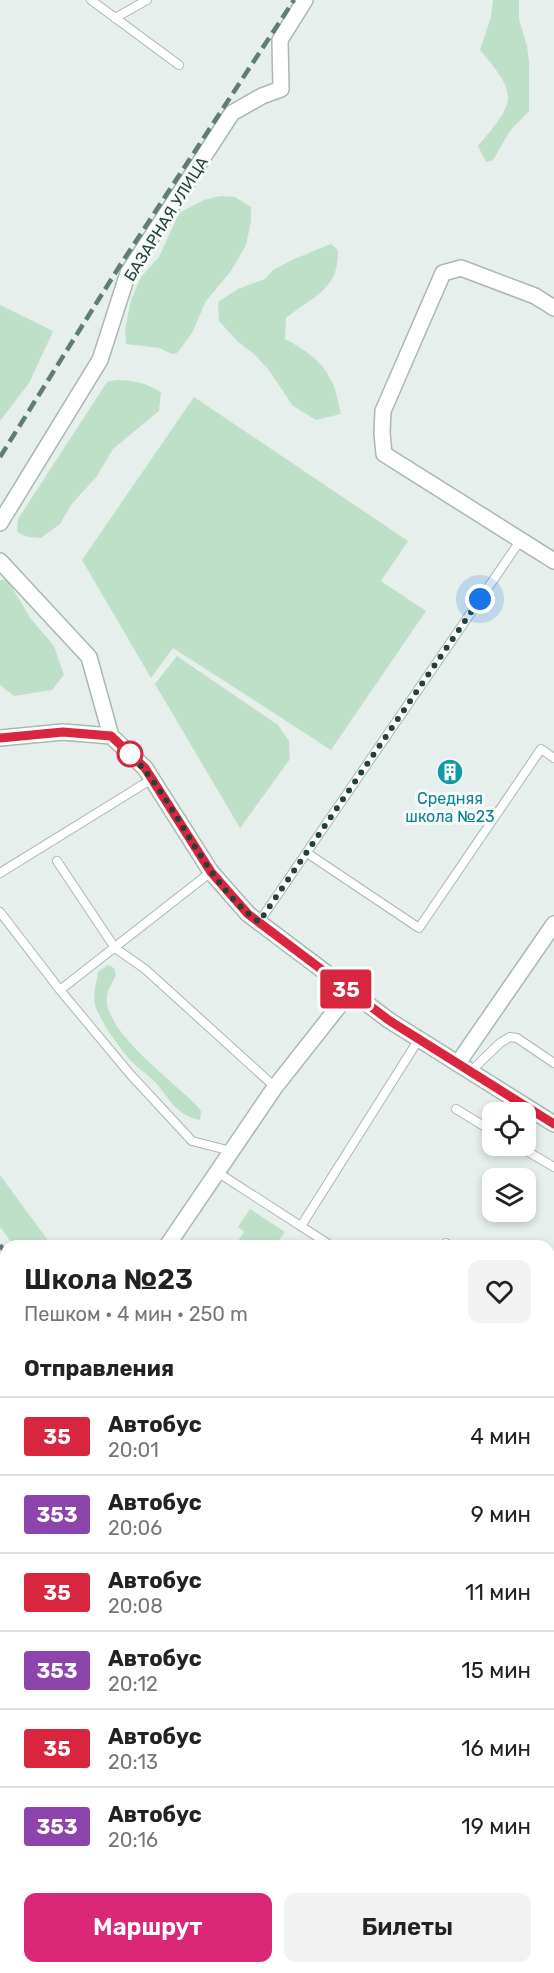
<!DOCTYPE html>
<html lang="ru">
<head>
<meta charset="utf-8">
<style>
	body { margin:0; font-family:Rubik,sans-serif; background:#f2f2f2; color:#222; height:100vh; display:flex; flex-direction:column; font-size:22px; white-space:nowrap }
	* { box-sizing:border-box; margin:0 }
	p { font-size:20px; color:#767676 }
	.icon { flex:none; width:33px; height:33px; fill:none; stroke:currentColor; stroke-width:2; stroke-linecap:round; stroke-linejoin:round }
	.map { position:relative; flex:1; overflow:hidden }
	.details { position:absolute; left:0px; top:1240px; width:555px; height:734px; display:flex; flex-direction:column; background:#fff; border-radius:18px 18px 0 0; box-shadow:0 3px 9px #0003 }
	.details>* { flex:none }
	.badge { padding:0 12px; border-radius:4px; font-size:21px; line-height:39px }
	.tools { position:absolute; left:482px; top:1102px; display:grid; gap:12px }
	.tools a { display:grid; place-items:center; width:54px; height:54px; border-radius:12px; background:#fff; box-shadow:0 3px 9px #0003; font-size:30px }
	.you { position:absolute; width:30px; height:30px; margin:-15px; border:4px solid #fff; border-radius:50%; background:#1a73e8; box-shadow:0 0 0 9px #1a73e833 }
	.map>.badge { position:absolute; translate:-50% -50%; box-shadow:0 0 0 3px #fff }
	h2 { padding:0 24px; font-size:22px; line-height:54px }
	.round { display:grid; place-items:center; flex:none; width:63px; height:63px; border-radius:12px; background:#f2f2f2 }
	.overview { display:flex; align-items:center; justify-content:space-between; height:102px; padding:0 24px }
	h1 { font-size:28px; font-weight:600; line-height:45px }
	.primary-button { display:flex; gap:12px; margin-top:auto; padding:12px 24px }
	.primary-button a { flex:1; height:69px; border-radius:12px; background:#db2777; color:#fff; font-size:24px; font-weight:600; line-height:69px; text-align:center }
	.primary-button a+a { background:#f2f2f2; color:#222 }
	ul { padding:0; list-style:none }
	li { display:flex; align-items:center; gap:18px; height:78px; padding:0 24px; border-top:2px solid #e0e0e0 }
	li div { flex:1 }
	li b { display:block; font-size:22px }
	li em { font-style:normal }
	li .badge { min-width:66px; font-weight:700; text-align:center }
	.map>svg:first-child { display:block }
	.green { fill:#bfe0c8 }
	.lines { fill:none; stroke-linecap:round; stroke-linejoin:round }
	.service-casing { stroke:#a8b8b2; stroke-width:10 }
	.minor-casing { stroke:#a8b8b2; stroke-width:18 }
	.service { stroke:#fff; stroke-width:8 }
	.minor { stroke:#fff; stroke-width:15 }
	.rail { stroke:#5f7d75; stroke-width:4.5; stroke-dasharray:12 6; stroke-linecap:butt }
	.line-casing { stroke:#fff; stroke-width:14 }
	.line { stroke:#d7263d; stroke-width:9 }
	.walk { stroke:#24423a; stroke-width:6; stroke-dasharray:0 10.8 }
	.stop-dot { fill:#fff; stroke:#d7263d; stroke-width:3 }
	.labels { text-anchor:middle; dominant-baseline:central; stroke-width:6; stroke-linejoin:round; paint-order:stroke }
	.street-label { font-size:16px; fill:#24423a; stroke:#f7fbf9 }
	.culture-label { font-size:16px; fill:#0d838f; stroke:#f7fbf9 }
</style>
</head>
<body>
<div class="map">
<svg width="554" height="1973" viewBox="0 0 554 1973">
	<rect width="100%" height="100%" fill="#e6efeb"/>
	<g class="green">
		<path d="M 493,0 L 519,0 L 519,19 L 527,46 L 529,62 L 529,111 L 510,131 L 493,160 L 486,162 L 478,146 C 516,101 519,96 480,50 L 491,17 Z"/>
		<polygon points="220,196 235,197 251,207 251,221 246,245 231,271 206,301 192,333 177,353 172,354 159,348 126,344 125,329 131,300 141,277 159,257 179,213 204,200"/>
		<path d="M 331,244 L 338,250 C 339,290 313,296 286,318 L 285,339 C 304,349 323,361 332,382 C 337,392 338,404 341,414 L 316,420 L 293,406 L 268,369 L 254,354 L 238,342 L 219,321 L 218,302 L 238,289 L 265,279 L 273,270 L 294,259 Z"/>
		<polygon points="0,305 53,331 29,383 0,421"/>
		<path d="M 116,380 C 134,380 146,383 161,392 L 159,411 L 113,449 L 97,476 L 71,505 L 60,524 L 41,538 L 28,537 L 17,532 L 18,519 L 107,382 Z"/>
		<polygon points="194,397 408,541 381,581 426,611 331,750 173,648 151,678 82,560"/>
		<polygon points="7,579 31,619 54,646 64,675 52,690 14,696 0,685 0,580"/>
		<polygon points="177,656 278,725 289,741 290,759 240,828 155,684"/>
		<path d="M 108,965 L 114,968 L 116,975 C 113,981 108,989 107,996 C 102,1031 176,1083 198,1107 L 201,1111 L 200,1120 C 176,1116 169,1097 155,1082 C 147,1074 138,1068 130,1060 C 119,1047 100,1021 95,1005 C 92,994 97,983 98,972 Z"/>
		<polygon points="0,1175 52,1246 14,1246 0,1227"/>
		<polygon points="250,1209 285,1232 275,1246 235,1245 244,1232 238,1227"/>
	</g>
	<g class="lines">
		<defs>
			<g id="service">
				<polyline points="91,0 179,65"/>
				<polyline points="115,18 147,0"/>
				<polyline points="307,853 419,928 541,749 554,758"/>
				<polyline points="57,861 115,948 145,969 275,1087"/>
				<polyline points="0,873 152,779"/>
				<polyline points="0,912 60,990 130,1074 192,1141 231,1151"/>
				<polyline points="259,922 520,541"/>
				<polyline points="60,990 211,872"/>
				<polyline points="471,1071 500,1043 510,1037 517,1038 554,1063"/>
				<polyline points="456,1109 492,1131"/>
				<polyline points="518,1146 554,1167"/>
				<polyline points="217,1172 327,1243"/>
				<polyline points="301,1226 419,1039"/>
				<polyline points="444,1246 446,1243"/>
				<polyline points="549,1430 554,1431"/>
				<polyline points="549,1539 554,1531"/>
				<polyline points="0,1638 6,1639"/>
				<polyline points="549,1644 554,1647"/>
				<polyline points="549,1708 554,1711"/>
				<polyline points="0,1709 6,1713"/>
				<polyline points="0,1763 6,1767"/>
				<polyline points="111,1968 118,1973"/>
				<polyline points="335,1968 344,1973"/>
				<polyline points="382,1973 384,1968"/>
				<polyline points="434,1973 436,1968"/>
			</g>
			<g id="minor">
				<polyline points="554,308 535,296 461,268 443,273 383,411 382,433 384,454 554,561"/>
				<polyline points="0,523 100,360 128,273 232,113 262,96 281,89 280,40 305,0"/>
				<polyline points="0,561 89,657 111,736"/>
				<polyline points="0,738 63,732 111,736 145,768 211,872 248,914 390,1021 554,1124"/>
				<polyline points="458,1063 554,924"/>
				<polyline points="167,1246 275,1087 350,992"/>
				<polyline points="0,1270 6,1279"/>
				<polyline points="0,1404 6,1393"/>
				<polyline points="549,1454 554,1448"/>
				<polyline points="0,1555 6,1539"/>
				<polyline points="0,1774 6,1775"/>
				<polyline points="549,1831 554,1835"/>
				<polyline points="549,1871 554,1853"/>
				<polyline points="100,1973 104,1968"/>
				<polyline points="519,1973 521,1968"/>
			</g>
		</defs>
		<use href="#service" class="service-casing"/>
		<use href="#minor" class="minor-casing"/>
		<use href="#service" class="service"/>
		<use href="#minor" class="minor"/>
		<g class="rail">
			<polyline points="0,457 119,267 294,0"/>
			<polyline points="0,1245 6,1254"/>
			<polyline points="549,1794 554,1798"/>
			<polyline points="61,1973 64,1968"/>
		</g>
	</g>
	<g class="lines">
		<defs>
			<polyline id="line" points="0,738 63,732 111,736 145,768 211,872 248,914 390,1021 554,1124"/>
		</defs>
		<use href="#line" class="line-casing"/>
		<use href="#line" class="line"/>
		<path class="walk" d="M 130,754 L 128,752 C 179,802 200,879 259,922 L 480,599"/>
	</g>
	<defs>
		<symbol id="building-disc" viewBox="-11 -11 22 22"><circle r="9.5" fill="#0f9aa8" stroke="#f7fbf9"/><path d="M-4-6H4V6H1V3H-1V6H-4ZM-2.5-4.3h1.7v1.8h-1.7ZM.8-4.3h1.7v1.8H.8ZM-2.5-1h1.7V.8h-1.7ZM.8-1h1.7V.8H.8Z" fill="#fff"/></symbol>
	</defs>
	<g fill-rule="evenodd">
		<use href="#building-disc" x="435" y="757" width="30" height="30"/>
	</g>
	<circle class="stop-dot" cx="130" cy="754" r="12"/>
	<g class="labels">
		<g class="street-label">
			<text transform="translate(166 219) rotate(-58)">БАЗАРНАЯ УЛИЦА</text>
		</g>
		<g class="culture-label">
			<text x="450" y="798">Средняя<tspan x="450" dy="18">школа №23</tspan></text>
		</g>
	</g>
</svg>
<div class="tools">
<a><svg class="icon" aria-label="locate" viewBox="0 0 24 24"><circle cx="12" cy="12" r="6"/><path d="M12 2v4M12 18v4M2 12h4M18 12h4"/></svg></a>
<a><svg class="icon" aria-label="layers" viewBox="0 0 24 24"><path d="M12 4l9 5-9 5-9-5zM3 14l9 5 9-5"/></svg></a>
</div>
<div class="you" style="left:480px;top:599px"></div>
<b class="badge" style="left:346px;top:989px;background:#d7263d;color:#fff">35</b>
<section class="details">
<div class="overview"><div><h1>Школа №23</h1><p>Пешком · 4 мин · 250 m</p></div><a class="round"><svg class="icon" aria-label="heart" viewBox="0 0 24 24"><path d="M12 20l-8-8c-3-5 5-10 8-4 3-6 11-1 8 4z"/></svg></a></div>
<h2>Отправления</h2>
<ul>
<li><span class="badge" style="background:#d7263d;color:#fff">35</span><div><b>Автобус</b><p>20:01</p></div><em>4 мин</em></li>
<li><span class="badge" style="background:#8e44ad;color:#fff">353</span><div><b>Автобус</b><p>20:06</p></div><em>9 мин</em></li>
<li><span class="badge" style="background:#d7263d;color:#fff">35</span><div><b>Автобус</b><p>20:08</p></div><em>11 мин</em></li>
<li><span class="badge" style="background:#8e44ad;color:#fff">353</span><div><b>Автобус</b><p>20:12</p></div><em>15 мин</em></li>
<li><span class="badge" style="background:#d7263d;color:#fff">35</span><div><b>Автобус</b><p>20:13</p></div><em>16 мин</em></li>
<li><span class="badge" style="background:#8e44ad;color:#fff">353</span><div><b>Автобус</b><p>20:16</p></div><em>19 мин</em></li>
</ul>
<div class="primary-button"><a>Маршрут</a><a>Билеты</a></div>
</section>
</div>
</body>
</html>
